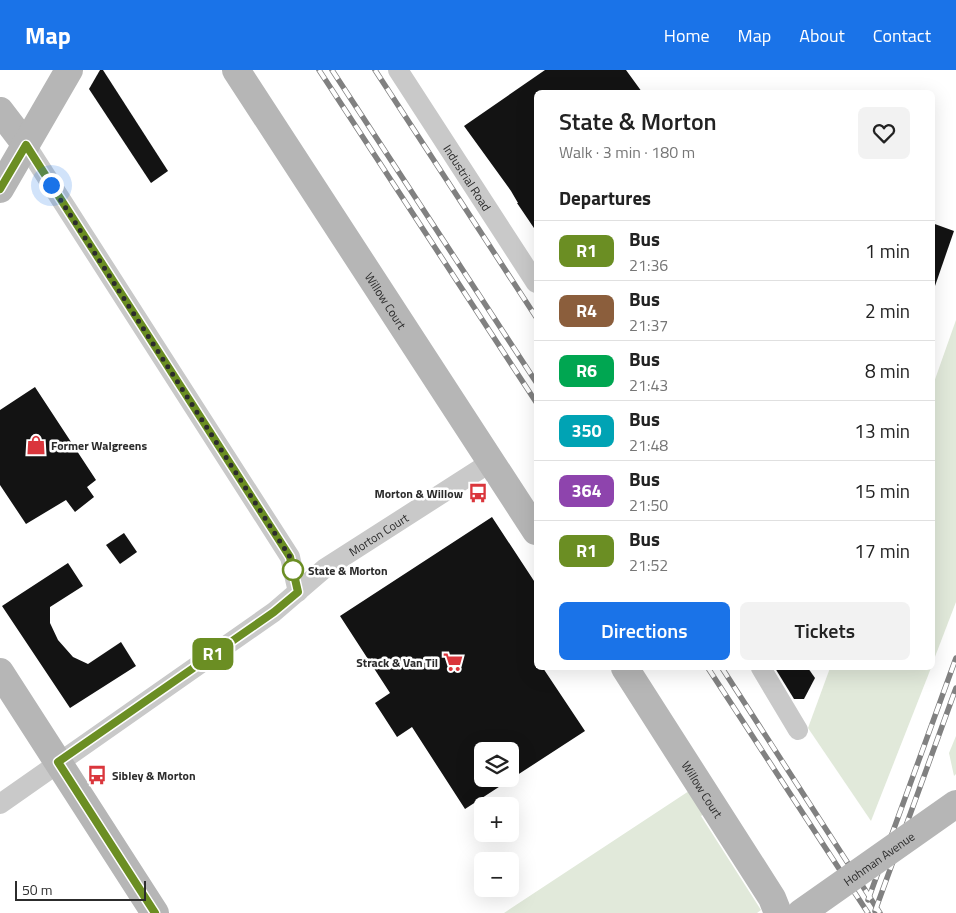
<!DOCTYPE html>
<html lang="en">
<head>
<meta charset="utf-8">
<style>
	body { margin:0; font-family:"Titillium Web",sans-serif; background:#f2f2f2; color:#222; height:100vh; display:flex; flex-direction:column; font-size:19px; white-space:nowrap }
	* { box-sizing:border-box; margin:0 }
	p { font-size:16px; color:#767676 }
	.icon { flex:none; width:28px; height:28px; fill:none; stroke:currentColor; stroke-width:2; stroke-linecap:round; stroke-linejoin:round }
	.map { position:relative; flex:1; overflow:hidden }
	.panel { position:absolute; left:534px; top:20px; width:401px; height:580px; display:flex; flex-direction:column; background:#fff; border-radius:8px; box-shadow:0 5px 20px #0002 }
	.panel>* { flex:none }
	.badge { padding:0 10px; border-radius:8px; font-size:18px; line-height:32px }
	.controls { position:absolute; left:474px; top:672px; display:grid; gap:10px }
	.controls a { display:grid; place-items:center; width:45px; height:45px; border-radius:8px; background:#fff; box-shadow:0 5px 20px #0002; font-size:25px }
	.scale { position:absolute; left:15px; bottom:12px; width:131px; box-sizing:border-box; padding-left:5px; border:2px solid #2c2c2c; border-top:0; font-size:14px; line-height:18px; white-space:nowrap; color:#2c2c2c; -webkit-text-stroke:4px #fff; paint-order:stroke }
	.you { position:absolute; width:25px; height:25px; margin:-12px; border:4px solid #fff; border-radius:50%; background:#1a73e8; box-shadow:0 0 0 8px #1a73e833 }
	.map>.badge { position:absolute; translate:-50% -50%; box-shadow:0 0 0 2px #fff }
	h2 { padding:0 25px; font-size:19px; line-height:45px }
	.round { display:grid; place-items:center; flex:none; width:52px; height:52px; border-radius:8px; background:#f2f2f2 }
	.headline { display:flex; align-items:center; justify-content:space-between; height:85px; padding:0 25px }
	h1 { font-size:24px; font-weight:600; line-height:38px }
	.primary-button { display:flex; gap:10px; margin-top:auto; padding:10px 25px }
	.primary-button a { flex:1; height:58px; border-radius:8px; background:#1a73e8; color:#fff; font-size:20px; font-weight:600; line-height:58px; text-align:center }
	.primary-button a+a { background:#f2f2f2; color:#222 }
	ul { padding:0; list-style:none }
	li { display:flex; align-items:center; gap:15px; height:60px; padding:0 25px; border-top:1px solid #e0e0e0 }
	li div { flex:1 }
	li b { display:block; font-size:19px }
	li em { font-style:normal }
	li .badge { min-width:55px; font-weight:700; text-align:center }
	header { display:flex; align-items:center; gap:30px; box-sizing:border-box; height:70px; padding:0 25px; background:#1a73e8; color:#fff }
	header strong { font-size:24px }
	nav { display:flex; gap:28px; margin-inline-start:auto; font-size:18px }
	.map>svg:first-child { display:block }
	.green { fill:#e1e9da }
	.building { fill:#131313; fill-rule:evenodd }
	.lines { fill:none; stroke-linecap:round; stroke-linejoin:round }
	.street { stroke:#c9c9c9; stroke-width:20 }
	.secondary { stroke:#b6b6b6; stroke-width:28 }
	.rail-casing { stroke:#818181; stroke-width:5.5 }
	.rail { stroke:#fff; stroke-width:4; stroke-dasharray:11; stroke-linecap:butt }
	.secondary-bridge { stroke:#b6b6b6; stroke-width:28 }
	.line-casing { stroke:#fff; stroke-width:11 }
	.line { stroke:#6b8e23; stroke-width:8 }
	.walk { stroke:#2c2c2c; stroke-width:5; stroke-dasharray:0 9 }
	.stop-dot { fill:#fff; stroke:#6b8e23; stroke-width:2.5 }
	.labels { text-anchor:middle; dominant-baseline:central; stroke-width:5; stroke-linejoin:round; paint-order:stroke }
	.street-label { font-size:12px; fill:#2c2c2c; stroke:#fff }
	.poi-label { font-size:12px; font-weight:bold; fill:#2c2c2c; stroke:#fff; text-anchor:start }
	.stop-label { font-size:12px; font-weight:bold; fill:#2c2c2c; stroke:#fff; text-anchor:start }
</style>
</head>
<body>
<header>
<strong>Map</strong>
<nav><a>Home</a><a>Map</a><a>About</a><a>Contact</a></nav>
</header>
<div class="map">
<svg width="956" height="843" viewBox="0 0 956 843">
	<rect width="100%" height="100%" fill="#fff"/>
	<g class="green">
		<polygon points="956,250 956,532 933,592 933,315"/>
		<polygon points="830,598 931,598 871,751 808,658"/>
		<polygon points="956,666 956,704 954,706 949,683"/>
		<polygon points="689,721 704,744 701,746 761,840 757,843 504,843"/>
	</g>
	<g class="building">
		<polygon points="100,0 103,0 168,101 151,113 89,19"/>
		<polygon points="545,0 626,0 642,22 536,22 536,161 517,133 518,133 511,121 464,56"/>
		<polygon points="932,153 954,161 935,216 932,216"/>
		<polygon points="35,317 96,410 87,417 94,427 75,442 66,430 26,454 0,415 0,340"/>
		<path d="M 492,447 L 536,514 L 536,598 L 543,598 L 585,661 L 465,739 L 412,657 L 397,667 L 375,633 L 390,623 L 340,546 ZM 482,681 L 510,681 L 510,709 L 482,709 Z"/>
		<polygon points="124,463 137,482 120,494 106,475"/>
		<polygon points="68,493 83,516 50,537 50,553 58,570 73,587 88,594 121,572 136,596 70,638 2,536"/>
		<polygon points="775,598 808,598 815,608 804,629 794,629"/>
	</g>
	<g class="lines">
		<g class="street">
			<path id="s1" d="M 398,0 L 536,213"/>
			<polyline points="26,75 290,487 298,522"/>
			<polyline points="761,598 798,660"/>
			<path id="s2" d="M 0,734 L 274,542 L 324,499 L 491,392"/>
		</g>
		<g class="secondary">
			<path id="s3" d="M 236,0 L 536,461"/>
			<polyline points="0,41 26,75"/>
			<polyline points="0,119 69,0"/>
			<path id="s4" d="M 625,598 L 772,828 L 778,843"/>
			<polyline points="0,602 155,843"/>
		</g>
		<defs>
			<g id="rail">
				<polyline points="319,0 536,332"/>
				<polyline points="332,0 536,312"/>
				<polyline points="375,0 536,247"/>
				<polyline points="708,598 868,843"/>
				<polyline points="722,598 880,843"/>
				<polyline points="868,830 956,588"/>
				<polyline points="875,841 956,618"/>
			</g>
		</defs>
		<use href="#rail" class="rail-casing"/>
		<use href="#rail" class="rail"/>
		<path class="secondary-bridge" id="s5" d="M 801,843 L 956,734"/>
	</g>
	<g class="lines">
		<defs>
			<polyline id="line" points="0,119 26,75 290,487 298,522 274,542 58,692 155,843"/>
		</defs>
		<use href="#line" class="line-casing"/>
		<use href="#line" class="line"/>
		<polyline class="walk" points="51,115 290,487 294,504 293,500"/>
	</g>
	<defs>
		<symbol id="shop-bare" viewBox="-9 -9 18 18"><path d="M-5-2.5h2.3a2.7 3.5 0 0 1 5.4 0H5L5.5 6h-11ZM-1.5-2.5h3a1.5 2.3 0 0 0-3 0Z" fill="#da363c" stroke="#fff" stroke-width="2.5" paint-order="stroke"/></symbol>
		<symbol id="bus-bare" viewBox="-9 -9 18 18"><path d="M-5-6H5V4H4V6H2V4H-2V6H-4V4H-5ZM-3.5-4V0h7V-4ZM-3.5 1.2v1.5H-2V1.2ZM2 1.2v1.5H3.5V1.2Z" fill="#da363c" stroke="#fff" stroke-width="2.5" paint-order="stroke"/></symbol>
		<symbol id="supermarket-bare" viewBox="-9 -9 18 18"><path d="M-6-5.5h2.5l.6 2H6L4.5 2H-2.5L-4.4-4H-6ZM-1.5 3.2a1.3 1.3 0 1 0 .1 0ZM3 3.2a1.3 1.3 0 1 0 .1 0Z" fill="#da363c" stroke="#fff" stroke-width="2.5" paint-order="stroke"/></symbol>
	</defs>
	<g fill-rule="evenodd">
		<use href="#shop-bare" x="22" y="361" width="28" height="28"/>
		<use href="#bus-bare" x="464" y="409" width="28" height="28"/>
		<use href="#supermarket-bare" x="439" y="578" width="28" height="28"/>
		<use href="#bus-bare" x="83" y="691" width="28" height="28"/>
	</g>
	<circle class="stop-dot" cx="293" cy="500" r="10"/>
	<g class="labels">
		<g class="street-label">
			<text stroke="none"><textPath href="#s1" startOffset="128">Industrial Road</textPath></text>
			<text stroke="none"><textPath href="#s3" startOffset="275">Willow Court</textPath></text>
			<text stroke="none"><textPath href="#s2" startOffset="465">Morton Court</textPath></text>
			<text stroke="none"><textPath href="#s4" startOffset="144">Willow Court</textPath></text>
			<text stroke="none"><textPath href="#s5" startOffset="95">Hohman Avenue</textPath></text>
		</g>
		<g class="poi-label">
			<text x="51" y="375">Former Walgreens</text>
			<text x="463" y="423" text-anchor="end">Morton &amp; Willow</text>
			<text x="438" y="592" text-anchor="end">Strack &amp; Van Til</text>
			<text x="112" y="705">Sibley &amp; Morton</text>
		</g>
		<g class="stop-label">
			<text x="308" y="500">State &amp; Morton</text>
		</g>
	</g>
</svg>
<div class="controls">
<a><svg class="icon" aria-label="layers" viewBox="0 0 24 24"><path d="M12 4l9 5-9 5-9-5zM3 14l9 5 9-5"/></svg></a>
<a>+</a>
<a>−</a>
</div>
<div class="scale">50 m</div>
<div class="you" style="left:51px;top:115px"></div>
<b class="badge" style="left:213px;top:584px;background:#6b8e23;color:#fff">R1</b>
<section class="panel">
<div class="headline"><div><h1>State &amp; Morton</h1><p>Walk · 3 min · 180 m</p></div><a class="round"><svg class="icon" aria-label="heart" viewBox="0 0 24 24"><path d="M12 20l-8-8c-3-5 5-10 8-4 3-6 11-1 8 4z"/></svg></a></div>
<h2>Departures</h2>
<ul>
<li><span class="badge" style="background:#6b8e23;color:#fff">R1</span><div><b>Bus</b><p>21:36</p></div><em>1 min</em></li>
<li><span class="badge" style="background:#8b5e3c;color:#fff">R4</span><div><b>Bus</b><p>21:37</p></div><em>2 min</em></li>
<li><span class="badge" style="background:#00a651;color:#fff">R6</span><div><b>Bus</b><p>21:43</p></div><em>8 min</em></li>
<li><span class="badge" style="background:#00a3b4;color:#fff">350</span><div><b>Bus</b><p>21:48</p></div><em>13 min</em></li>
<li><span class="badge" style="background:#8e44ad;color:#fff">364</span><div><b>Bus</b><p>21:50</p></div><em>15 min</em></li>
<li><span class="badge" style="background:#6b8e23;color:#fff">R1</span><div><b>Bus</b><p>21:52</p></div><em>17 min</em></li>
</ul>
<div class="primary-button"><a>Directions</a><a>Tickets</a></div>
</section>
</div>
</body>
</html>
